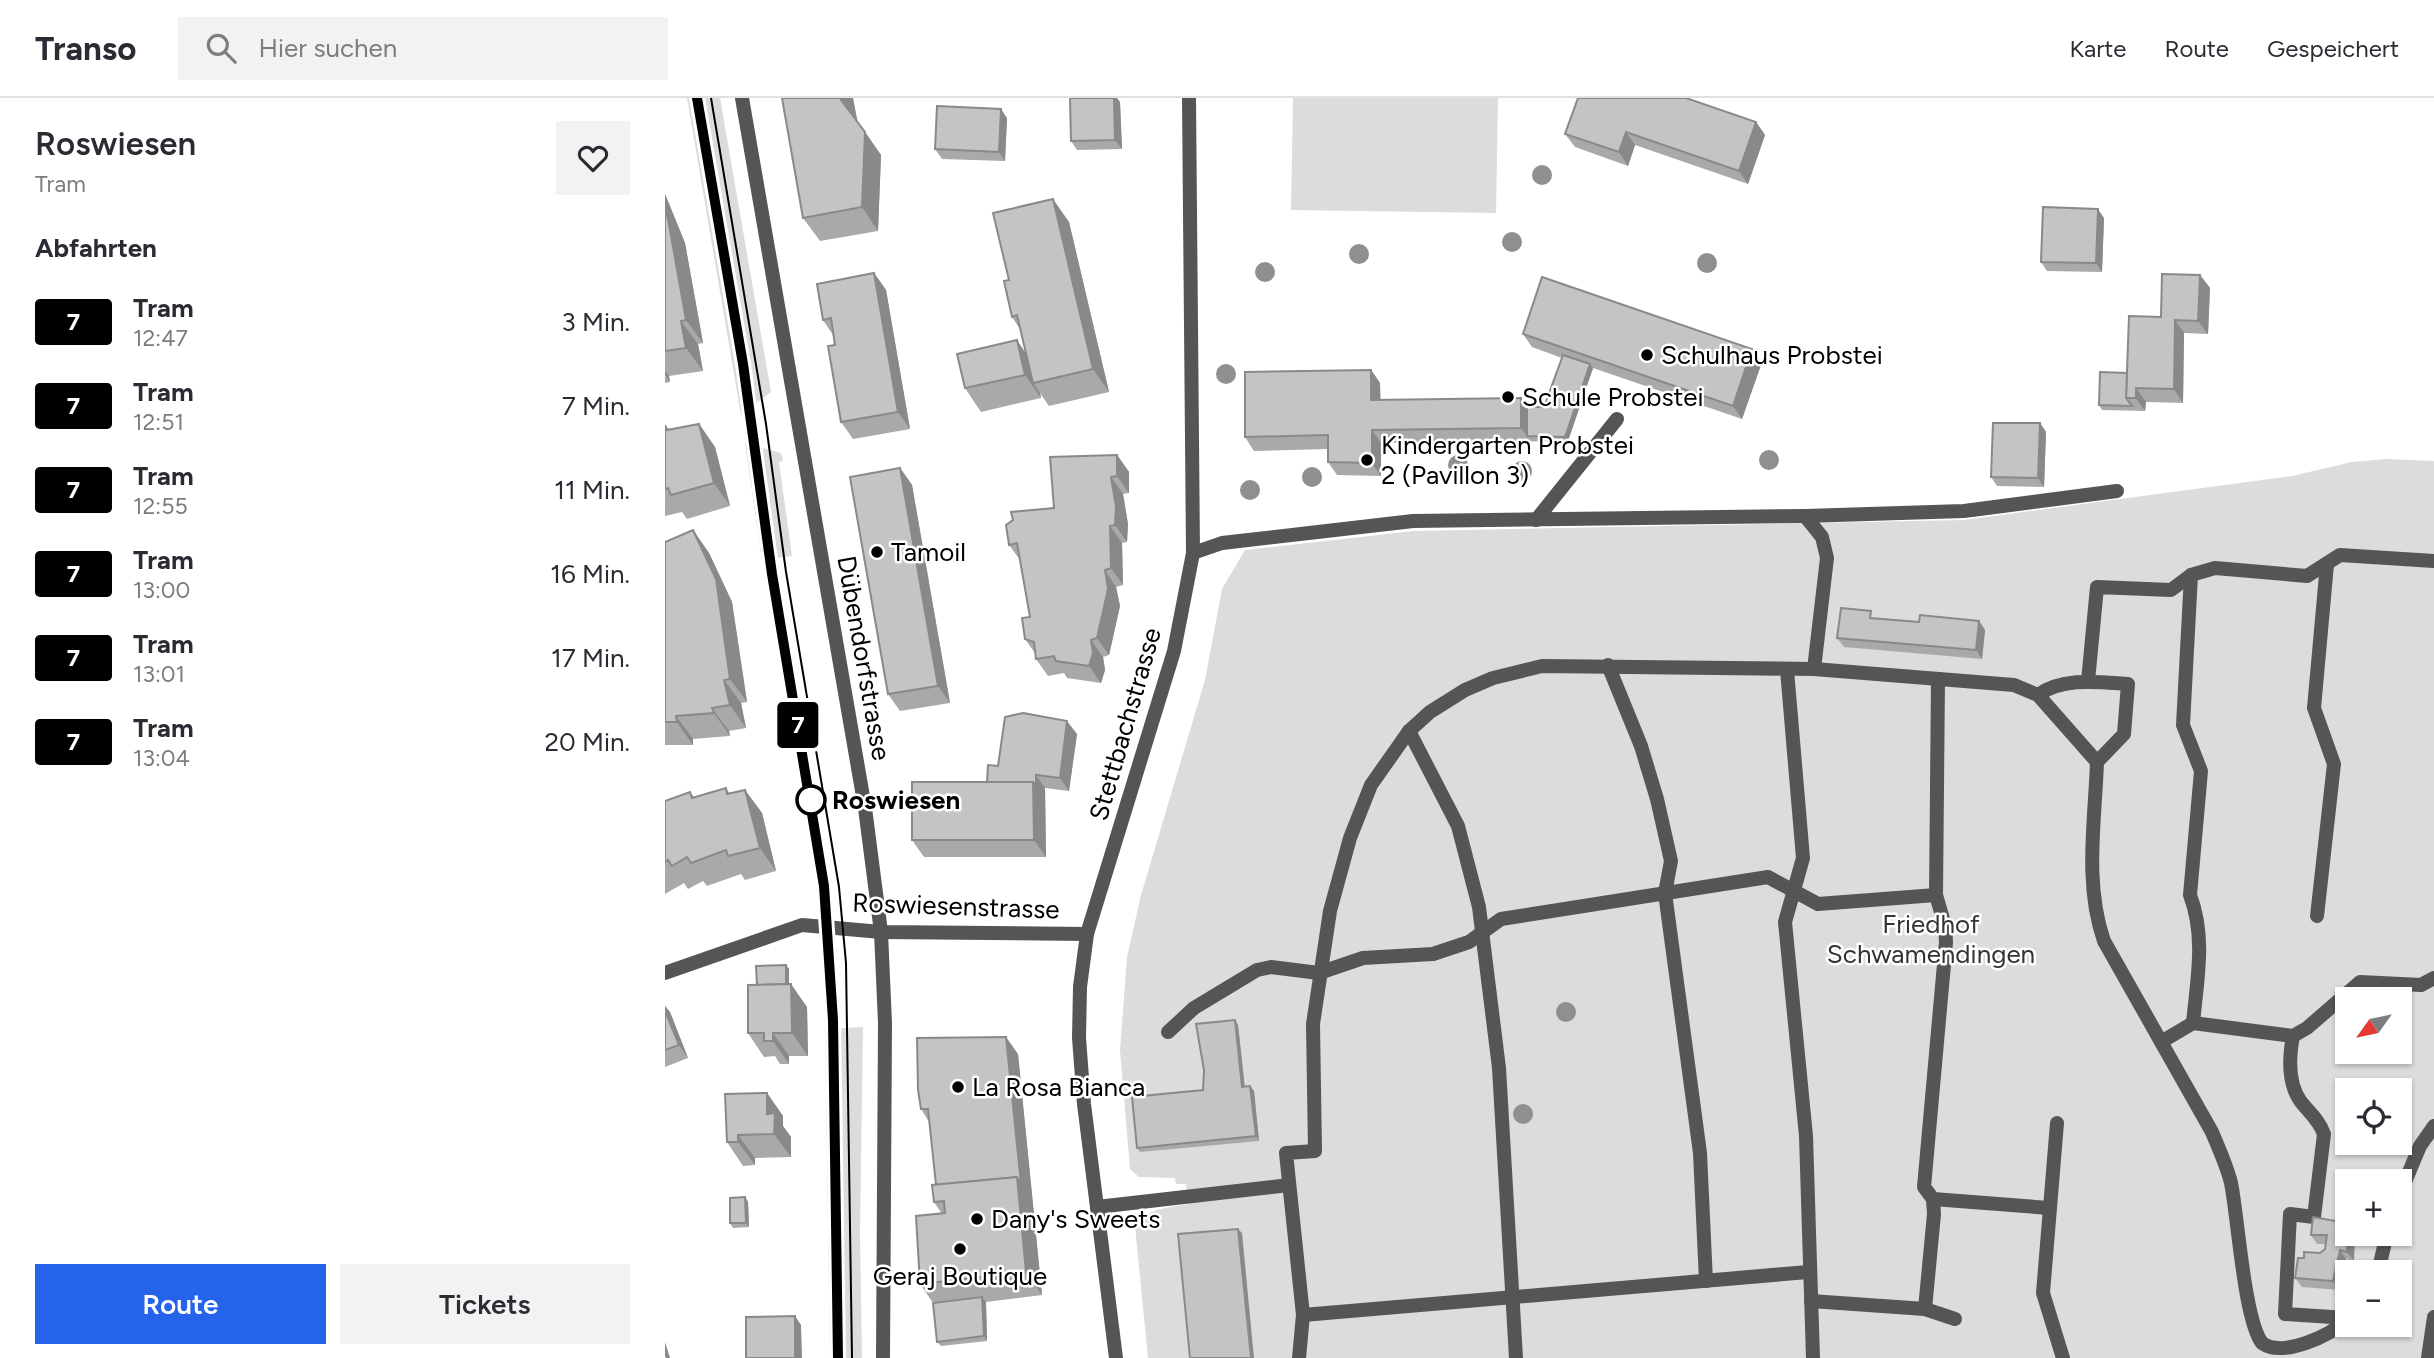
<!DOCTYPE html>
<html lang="de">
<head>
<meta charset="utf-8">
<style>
	body { margin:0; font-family:Figtree,sans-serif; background:#f2f2f3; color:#2b2b33; height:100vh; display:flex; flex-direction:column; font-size:26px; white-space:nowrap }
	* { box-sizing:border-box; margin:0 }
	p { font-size:23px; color:#7c7c81 }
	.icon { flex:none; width:38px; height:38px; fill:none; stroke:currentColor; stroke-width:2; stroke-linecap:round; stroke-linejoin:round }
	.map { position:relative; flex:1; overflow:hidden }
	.panel { display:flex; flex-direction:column; background:#fff; width:665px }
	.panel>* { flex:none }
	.badge { padding:0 14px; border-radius:5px; font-size:24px; line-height:46px }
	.needle { width:46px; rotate:237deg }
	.fabs { position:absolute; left:1670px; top:889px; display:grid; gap:14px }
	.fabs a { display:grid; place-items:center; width:77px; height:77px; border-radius:0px; background:#fff; box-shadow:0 2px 5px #0004; font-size:35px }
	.map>.badge { position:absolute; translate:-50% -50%; box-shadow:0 0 0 4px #fff }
	h2 { padding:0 35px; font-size:26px; line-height:63px }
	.round { display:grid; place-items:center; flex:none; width:74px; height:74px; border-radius:0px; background:#f2f2f3 }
	.headline { display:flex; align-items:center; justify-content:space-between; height:119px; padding:0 35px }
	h1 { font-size:33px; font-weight:600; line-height:52px }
	.primary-button { display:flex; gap:14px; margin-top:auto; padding:14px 35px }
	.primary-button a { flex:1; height:80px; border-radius:0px; background:#2563eb; color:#fff; font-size:28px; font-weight:600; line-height:80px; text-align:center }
	.primary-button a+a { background:#f2f2f3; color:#2b2b33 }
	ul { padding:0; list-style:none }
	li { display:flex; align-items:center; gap:21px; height:84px; padding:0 35px }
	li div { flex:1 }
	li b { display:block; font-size:26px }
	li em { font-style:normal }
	li .badge { min-width:77px; font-weight:700; text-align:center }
	header { display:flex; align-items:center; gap:42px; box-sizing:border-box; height:98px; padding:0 35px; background:#fff; border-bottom:2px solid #e1e1e2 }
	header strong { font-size:33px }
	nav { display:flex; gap:38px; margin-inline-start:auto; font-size:24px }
	.search { width:490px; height:63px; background:#f2f2f3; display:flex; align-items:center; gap:18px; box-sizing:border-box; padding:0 24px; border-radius:0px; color:#7c7c81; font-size:26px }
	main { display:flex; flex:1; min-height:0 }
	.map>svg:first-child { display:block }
	.green { fill:#dcdcdc; fill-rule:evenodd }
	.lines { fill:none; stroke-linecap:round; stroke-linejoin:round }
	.service { stroke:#555; stroke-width:14 }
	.minor { stroke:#555; stroke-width:14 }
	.tertiary { stroke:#555; stroke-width:14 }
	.tram { stroke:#000; stroke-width:2 }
	.tree { fill:#8f8f8f }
	.wall { fill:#a9a9a9 }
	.shaded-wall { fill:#898989 }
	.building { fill:#c4c4c4; stroke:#898989; stroke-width:2 }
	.line-casing { stroke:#fff; stroke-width:16 }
	.line { stroke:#000; stroke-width:10 }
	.poi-dot { fill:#000; stroke:#fff; stroke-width:2.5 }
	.stop-dot { fill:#fff; stroke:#000; stroke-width:3.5 }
	.labels { text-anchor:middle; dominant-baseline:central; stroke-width:5; stroke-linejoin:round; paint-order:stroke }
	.poi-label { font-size:26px; fill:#000; stroke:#fff; text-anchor:start }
	.street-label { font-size:26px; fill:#000; stroke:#fff }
	.stop-label { font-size:26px; font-weight:bold; fill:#000; stroke:#fff; text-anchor:start }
	.park-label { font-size:26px; fill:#333; stroke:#fff }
</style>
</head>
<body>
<header>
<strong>Transo</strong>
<div class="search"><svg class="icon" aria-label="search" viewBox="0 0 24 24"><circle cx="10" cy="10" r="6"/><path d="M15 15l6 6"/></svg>Hier suchen</div>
<nav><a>Karte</a><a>Route</a><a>Gespeichert</a></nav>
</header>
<main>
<section class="panel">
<div class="headline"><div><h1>Roswiesen</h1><p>Tram</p></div><a class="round"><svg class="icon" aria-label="heart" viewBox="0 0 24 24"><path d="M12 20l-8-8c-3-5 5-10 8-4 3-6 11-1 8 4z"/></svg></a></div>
<h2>Abfahrten</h2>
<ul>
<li><span class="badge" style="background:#000;color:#fff">7</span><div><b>Tram</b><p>12:47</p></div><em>3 Min.</em></li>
<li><span class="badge" style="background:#000;color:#fff">7</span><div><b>Tram</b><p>12:51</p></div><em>7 Min.</em></li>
<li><span class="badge" style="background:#000;color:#fff">7</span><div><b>Tram</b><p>12:55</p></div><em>11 Min.</em></li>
<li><span class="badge" style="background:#000;color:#fff">7</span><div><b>Tram</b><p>13:00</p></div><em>16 Min.</em></li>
<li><span class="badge" style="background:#000;color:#fff">7</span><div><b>Tram</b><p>13:01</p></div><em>17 Min.</em></li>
<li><span class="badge" style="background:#000;color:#fff">7</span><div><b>Tram</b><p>13:04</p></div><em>20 Min.</em></li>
</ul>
<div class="primary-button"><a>Route</a><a>Tickets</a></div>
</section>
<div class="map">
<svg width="1769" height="1260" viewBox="0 0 1769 1260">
	<rect width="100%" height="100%" fill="#fff"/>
	<g class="green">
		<polygon points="22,0 55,0 106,294 76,317"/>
		<polygon points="628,0 833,0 831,115 626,112"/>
		<polygon points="80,345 116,355 118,363 114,364 127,458 97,462"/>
		<path d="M 1721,361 L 1769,363 L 1769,1260 L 483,1260 L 470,1128 C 479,1110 505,1110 523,1106 L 521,1086 L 511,1086 L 510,1080 L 474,1079 L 465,1071 L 455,952 L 462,859 L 476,797 L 540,582 L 557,491 L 580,452 L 749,433 L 1299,422 L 1627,378 L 1687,364 ZM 1682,901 L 1734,901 L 1734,954 L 1682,954 ZM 1682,992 L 1734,992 L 1734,1045 L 1682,1045 ZM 1682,1083 L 1734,1083 L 1734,1136 L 1682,1136 ZM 1682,1174 L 1734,1174 L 1734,1227 L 1682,1227 Z"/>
		<polygon points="198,929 195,1135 197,1260 165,1260 160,931"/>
	</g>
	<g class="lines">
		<g class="service">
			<polyline points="1140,418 1157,439 1162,460 1149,571"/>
			<polyline points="871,422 952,321"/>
			<polyline points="528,455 557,445 748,423 1140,418 1299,413 1452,393"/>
			<path d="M 1526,477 L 1518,627 L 1536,673 L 1525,797 C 1541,839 1532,882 1528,925"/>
			<polyline points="943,567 976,648 992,701 1006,763 1000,795 1035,1055 1041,1183"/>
			<polyline points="1122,572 1138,760 1120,824 1141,1038 1148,1260"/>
			<polyline points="1423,583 1432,489 1506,492 1526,477 1550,470 1642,478 1675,457 1769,463"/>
			<polyline points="744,633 793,728 814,809 834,970 851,1260"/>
			<path d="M 1432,664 C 1430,723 1419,786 1439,843 L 1547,1034 C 1554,1051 1562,1068 1566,1085 C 1573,1119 1579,1221 1597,1245 C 1618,1260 1664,1238 1682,1222"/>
			<polyline points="1652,818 1669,666 1649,610 1662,466"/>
			<polyline points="503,934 529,910 592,872 606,869 654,875 698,860 768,856 804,844 836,821 1103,779 1153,806 1271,797"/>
			<path d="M 1628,938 C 1624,959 1623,986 1636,1004 C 1645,1015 1654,1022 1659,1036 L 1649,1119 L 1625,1116 L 1620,1216 L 1682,1220"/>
			<polyline points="1496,944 1528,925 1628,938 1642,930 1695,884 1756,887 1769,880"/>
			<polyline points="1392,1025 1378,1195 1398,1260"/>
			<polyline points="1734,1098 1755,1048 1769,1028"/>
			<polyline points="1268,1101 1384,1110"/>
			<polyline points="432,1109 624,1087"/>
			<path d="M 1143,1174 L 638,1217 L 621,1055 L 650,1053 L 648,926 L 665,813 L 685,740 L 706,687 L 744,633 L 765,614 L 800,592 L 828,580 L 877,568 L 1149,571 L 1349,587 L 1373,597 L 1432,664 L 1459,636 L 1463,586 C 1433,584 1398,579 1373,597"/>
			<polyline points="1713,1174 1722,1136"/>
			<polyline points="1146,1203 1260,1211 1290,1221"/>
			<polyline points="1260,1211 1269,1116 1268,1101 1259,1089 1281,844 1280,828 1271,797 1273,581"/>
			<polyline points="634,1260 638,1217"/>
			<polyline points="1763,1260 1769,1219"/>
		</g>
		<g class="minor">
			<polyline points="0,875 137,827 216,834 422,836"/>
			<polyline points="451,1260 419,1006 414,940 415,889 422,836 509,553 528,455 524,0"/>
		</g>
		<polyline class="tertiary" points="77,0 200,710 216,834 220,925 218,1260"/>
		<g class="tram">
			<polyline points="32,0 78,266 107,476 159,788 168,922 173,1260"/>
			<polyline points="46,0 101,326 121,474 174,789 181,865 187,1260"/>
		</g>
	</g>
	<g class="tree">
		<circle cx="877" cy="77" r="10"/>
		<circle cx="847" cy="144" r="10"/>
		<circle cx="694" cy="156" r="10"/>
		<circle cx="1042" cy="165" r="10"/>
		<circle cx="600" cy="174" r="10"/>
		<circle cx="561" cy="276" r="10"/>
		<circle cx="1104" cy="362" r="10"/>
		<circle cx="793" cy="367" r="10"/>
		<circle cx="857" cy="373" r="10"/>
		<circle cx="647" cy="379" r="10"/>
		<circle cx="585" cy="392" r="10"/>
		<circle cx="901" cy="914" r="10"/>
		<circle cx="858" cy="1016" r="10"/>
	</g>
	<g class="wall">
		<polygon points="117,0 188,0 192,23 216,57 213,133 155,143 138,120"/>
		<polygon points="455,4 457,51 412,52 406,43"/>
		<polygon points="342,20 340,63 277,61 270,51"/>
		<polygon points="1091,24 1100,37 1083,86 970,47 963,68 910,49 900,36"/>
		<polygon points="0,96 20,145 38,245 33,246 38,273 4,278 5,284 0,285"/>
		<polygon points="1439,120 1437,174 1382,173 1376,164"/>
		<polygon points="404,124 444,294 384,308 375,295 376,300 316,314 300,290 361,255 355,231 347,219 344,182"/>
		<polygon points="209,175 221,192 245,331 188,341 176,324 168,237 158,222"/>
		<polygon points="1535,177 1545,190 1543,236 1519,235 1518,305 1481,304 1480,313 1437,312 1434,307 1462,275 1496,219"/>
		<polygon points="858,236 1097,264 1077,321 928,270 903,343 716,345 716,378 672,377 663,364 663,351 589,353 580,339 706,272 715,285 715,302 856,300 862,309 879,309 897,260 867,249"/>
		<polygon points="1375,325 1381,334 1379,389 1332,388 1326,379"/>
		<polygon points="34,326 50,349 65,408 22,421 17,414 0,418 0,327 4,331"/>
		<polygon points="452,357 464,374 464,395 458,396 463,426 462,444 457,445 458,487 451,489 455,508 444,557 438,559 440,572 436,585 402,580 399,575 383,578 371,561 370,555 360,541 365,519 355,462 344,447"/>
		<polygon points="235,370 247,387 285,605 235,613 223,596"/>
		<polygon points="28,432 44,455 67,504 82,604 76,605 81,630 64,633 65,638 28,641 28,647 0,647 0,444"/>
		<polygon points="1211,520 1254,524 1314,523 1320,532 1317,561 1179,549 1172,540"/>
		<polygon points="412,636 404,693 380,690 381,759 259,759 247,742 322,684 333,668"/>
		<polygon points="61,690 65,696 80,692 97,715 111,773 80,782 76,776 42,788 38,783 23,791 19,785 0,796 0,703 25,694 29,699"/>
		<polygon points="121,867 124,871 124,886 142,909 143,958 124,958 124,966 115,966 110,958 99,959 83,935 92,887"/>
		<polygon points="0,908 5,914 23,960 0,969"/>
		<polygon points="570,922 573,927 580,989 585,988 589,993 594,1043 475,1054 472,1050 538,992"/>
		<polygon points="353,956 377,1197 321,1204 322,1243 276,1248 272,1244 268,1205 255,1186 277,1116 269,1104 271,1087 264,1024 256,1011"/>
		<polygon points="102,995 118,1018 118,1028 126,1039 126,1059 90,1060 90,1067 78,1068 62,1044"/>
		<polygon points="80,1099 83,1104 84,1129 68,1130 65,1125"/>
		<polygon points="1682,1125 1689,1163 1681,1161 1675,1192 1637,1189 1630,1180 1639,1160 1655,1155 1660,1151 1660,1146 1652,1146 1646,1137"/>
	</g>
	<g class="shaded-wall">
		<polygon points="176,0 188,0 193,26 176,2"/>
		<polygon points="449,0 452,0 455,4 457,51 450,42"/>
		<polygon points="336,11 342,20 340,63 334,54"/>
		<polygon points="1091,24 1100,37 1083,86 1074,73"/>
		<polygon points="200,34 216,57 213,133 197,109"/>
		<polygon points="961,34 970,47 963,68 954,54"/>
		<polygon points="0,96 20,145 38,245 21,222 0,113"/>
		<polygon points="388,101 404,124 444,294 428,271"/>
		<polygon points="1433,111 1439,120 1437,174 1431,165"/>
		<polygon points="209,175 221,192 245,331 233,314"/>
		<polygon points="1535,177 1545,190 1543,236 1533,223"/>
		<polygon points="1510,222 1519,235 1518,305 1509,291"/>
		<polygon points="16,223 33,246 38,273 21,250"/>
		<polygon points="352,242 368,266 368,285 375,295 376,300 360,277"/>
		<polygon points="1087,251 1097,264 1077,321 1068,308"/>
		<polygon points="925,266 928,270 903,343 900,339"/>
		<polygon points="706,272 715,285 716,316 706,302"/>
		<polygon points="0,273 4,278 5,284 0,277"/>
		<polygon points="1471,290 1481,304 1480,313 1471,300"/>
		<polygon points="856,300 865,313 862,338 856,330"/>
		<polygon points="1375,325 1381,334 1379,389 1373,380"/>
		<polygon points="34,326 50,349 65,408 49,385"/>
		<polygon points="707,332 716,345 716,378 707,365"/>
		<polygon points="452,357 464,374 464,395 452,378"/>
		<polygon points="235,370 247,387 285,605 273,588"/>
		<polygon points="446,379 458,396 463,426 462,444 450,427"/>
		<polygon points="445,428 457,445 458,487 446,470"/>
		<polygon points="28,432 44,455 67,504 82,604 65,581"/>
		<polygon points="440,472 451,489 455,508 444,557 432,540"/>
		<polygon points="1314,523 1320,532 1317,561 1311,552"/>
		<polygon points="426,542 438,559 440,572 436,585 424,568"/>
		<polygon points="59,582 76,605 81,630 65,607"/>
		<polygon points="47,610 64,633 65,638 49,615"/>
		<polygon points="11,618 28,641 28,647 12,624"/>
		<polygon points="402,623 412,636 404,693 395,680"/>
		<polygon points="371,677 380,690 381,759 369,742 368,684"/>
		<polygon points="80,692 97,715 111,773 95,750"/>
		<polygon points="121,867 124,871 124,891 121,887"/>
		<polygon points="126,886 142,909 143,958 127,935"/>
		<polygon points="0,908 5,914 23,960 14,947 0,913"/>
		<polygon points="570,922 573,927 580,993 577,989"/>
		<polygon points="108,935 124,958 124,966 108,943"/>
		<polygon points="341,939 353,956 377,1197 361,1174 352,1079"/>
		<polygon points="585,988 589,993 594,1043 591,1038"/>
		<polygon points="102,995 118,1018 118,1028 126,1039 126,1059 109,1036 102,1016"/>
		<polygon points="73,1037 90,1060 90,1067 73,1044"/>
		<polygon points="80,1099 83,1104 84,1129 81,1125"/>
		<polygon points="573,1131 577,1135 589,1260 586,1260"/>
		<polygon points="1683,1136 1690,1136 1689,1163 1682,1154"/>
		<polygon points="1675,1152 1681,1161 1675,1192 1668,1183"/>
		<polygon points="317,1199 321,1204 322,1243 319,1238"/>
		<polygon points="130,1218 136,1227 137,1260 130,1260"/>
		<polygon points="0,1244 5,1260 1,1260 0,1258"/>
	</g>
	<g class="building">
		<polygon points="117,0 176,0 176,2 200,34 197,109 138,120"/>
		<polygon points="405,0 449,0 450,42 406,43"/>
		<polygon points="913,0 1021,0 1091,24 1074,73 961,34 954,54 900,36"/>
		<polygon points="272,8 336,11 334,54 270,51"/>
		<polygon points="388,101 428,271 368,285 352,217 347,219 339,183 344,182 328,115"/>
		<polygon points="1378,109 1433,111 1431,165 1376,164"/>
		<polygon points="0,113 3,121 21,222 16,223 21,250 0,253"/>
		<polygon points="209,175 233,314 176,324 163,248 170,247 166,220 158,222 152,186"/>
		<polygon points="1497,176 1535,177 1533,223 1510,222 1509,291 1471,290 1471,300 1461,300 1464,218 1496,219"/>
		<polygon points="877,179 1087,251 1068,308 858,236"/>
		<polygon points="352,242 360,277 300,290 292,256"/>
		<polygon points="898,257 925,266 900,339 862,338 862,309 879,309"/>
		<polygon points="706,272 706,302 856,300 856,330 707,332 707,365 663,364 663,337 580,339 580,274"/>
		<polygon points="1435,274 1462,275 1461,300 1467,308 1434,307"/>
		<polygon points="1328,325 1375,325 1373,380 1326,379"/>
		<polygon points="34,326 49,385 6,397 3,390 0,391 0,327 2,332"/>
		<polygon points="452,357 452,378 446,379 451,409 450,427 445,428 446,470 440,472 443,491 432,540 426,542 428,555 424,568 391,563 389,558 371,561 369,544 360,541 357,520 365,519 352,445 344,447 341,427 348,422 346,414 389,410 385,359"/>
		<polygon points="235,370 273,588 223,596 185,379"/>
		<polygon points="28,432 51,481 65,581 59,582 65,607 47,610 49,615 11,618 12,624 0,624 0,444"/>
		<polygon points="1176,510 1206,513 1205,520 1254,524 1255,517 1314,523 1311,552 1172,540"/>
		<polygon points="358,615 402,623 395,680 371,677 371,688 368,684 322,684 323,667 333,668 340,619"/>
		<polygon points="247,684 368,684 369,742 247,742"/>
		<polygon points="61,690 62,696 80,692 95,750 63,758 61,752 26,765 22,759 7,768 3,762 0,764 0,703 25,694 27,700"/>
		<polygon points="121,867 121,886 92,887 91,868"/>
		<polygon points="126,886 127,935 108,935 108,943 99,943 99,935 83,935 83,887"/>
		<polygon points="0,913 14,947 0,952"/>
		<polygon points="570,922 577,989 585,988 591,1038 472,1050 467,999 538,992 539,972 531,926"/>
		<polygon points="341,939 356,1086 352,1079 271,1087 263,1011 256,1011 253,992 252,940"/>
		<polygon points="102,995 102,1016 110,1015 109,1036 73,1037 73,1044 62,1044 60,996"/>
		<polygon points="352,1079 361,1174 255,1186 251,1118 280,1115 279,1103 269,1104 267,1087"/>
		<polygon points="80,1099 81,1125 65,1125 65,1100"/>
		<polygon points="1648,1119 1682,1125 1682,1136 1683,1136 1682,1154 1675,1152 1668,1183 1630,1180 1633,1160 1639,1160 1639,1154 1655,1155 1660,1151 1662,1137 1646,1137"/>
		<polygon points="573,1131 586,1260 525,1260 513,1136"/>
		<polygon points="317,1199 319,1238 272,1244 268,1205"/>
		<polygon points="130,1218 130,1260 81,1260 81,1219"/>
	</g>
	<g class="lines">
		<defs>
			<polyline id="line" points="32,0 78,266 107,476 159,788 168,922 173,1260"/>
		</defs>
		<use href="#line" class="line-casing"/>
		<use href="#line" class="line"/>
	</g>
	<g class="poi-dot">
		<circle cx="982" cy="257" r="7"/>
		<circle cx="843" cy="299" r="7"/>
		<circle cx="702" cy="362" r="7"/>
		<circle cx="212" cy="454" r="7"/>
		<circle cx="293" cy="989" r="7"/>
		<circle cx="312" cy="1121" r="7"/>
		<circle cx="295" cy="1151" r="7"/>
	</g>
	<circle class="stop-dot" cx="146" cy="702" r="14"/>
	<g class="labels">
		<g class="poi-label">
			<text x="996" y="257">Schulhaus Probstei</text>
			<text x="857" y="299">Schule Probstei</text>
			<text x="716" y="347">Kindergarten Probstei<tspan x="716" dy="30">2 (Pavillon 3)</tspan></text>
			<text x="226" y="454">Tamoil</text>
			<text x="307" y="989">La Rosa Bianca</text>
			<text x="326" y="1121">Dany's Sweets</text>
			<text x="295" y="1178" text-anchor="middle">Geraj Boutique</text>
		</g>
		<g class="street-label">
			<text transform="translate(199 560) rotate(80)">Dübendorfstrasse</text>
			<text transform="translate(460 626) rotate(-74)">Stettbachstrasse</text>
			<text transform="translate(291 808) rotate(2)">Roswiesenstrasse</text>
		</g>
		<g class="stop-label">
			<text x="167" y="702">Roswiesen</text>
		</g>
		<g class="park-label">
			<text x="1266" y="826">Friedhof<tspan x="1266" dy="30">Schwamendingen</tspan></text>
		</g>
	</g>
</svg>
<div class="fabs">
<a><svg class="needle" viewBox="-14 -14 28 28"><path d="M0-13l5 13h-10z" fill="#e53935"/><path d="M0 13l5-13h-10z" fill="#7c7c81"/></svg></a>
<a><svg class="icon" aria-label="locate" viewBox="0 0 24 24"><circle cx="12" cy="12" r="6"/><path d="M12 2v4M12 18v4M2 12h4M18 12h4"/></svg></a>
<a>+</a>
<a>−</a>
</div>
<b class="badge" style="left:133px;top:627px;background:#000;color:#fff">7</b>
</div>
</main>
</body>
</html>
